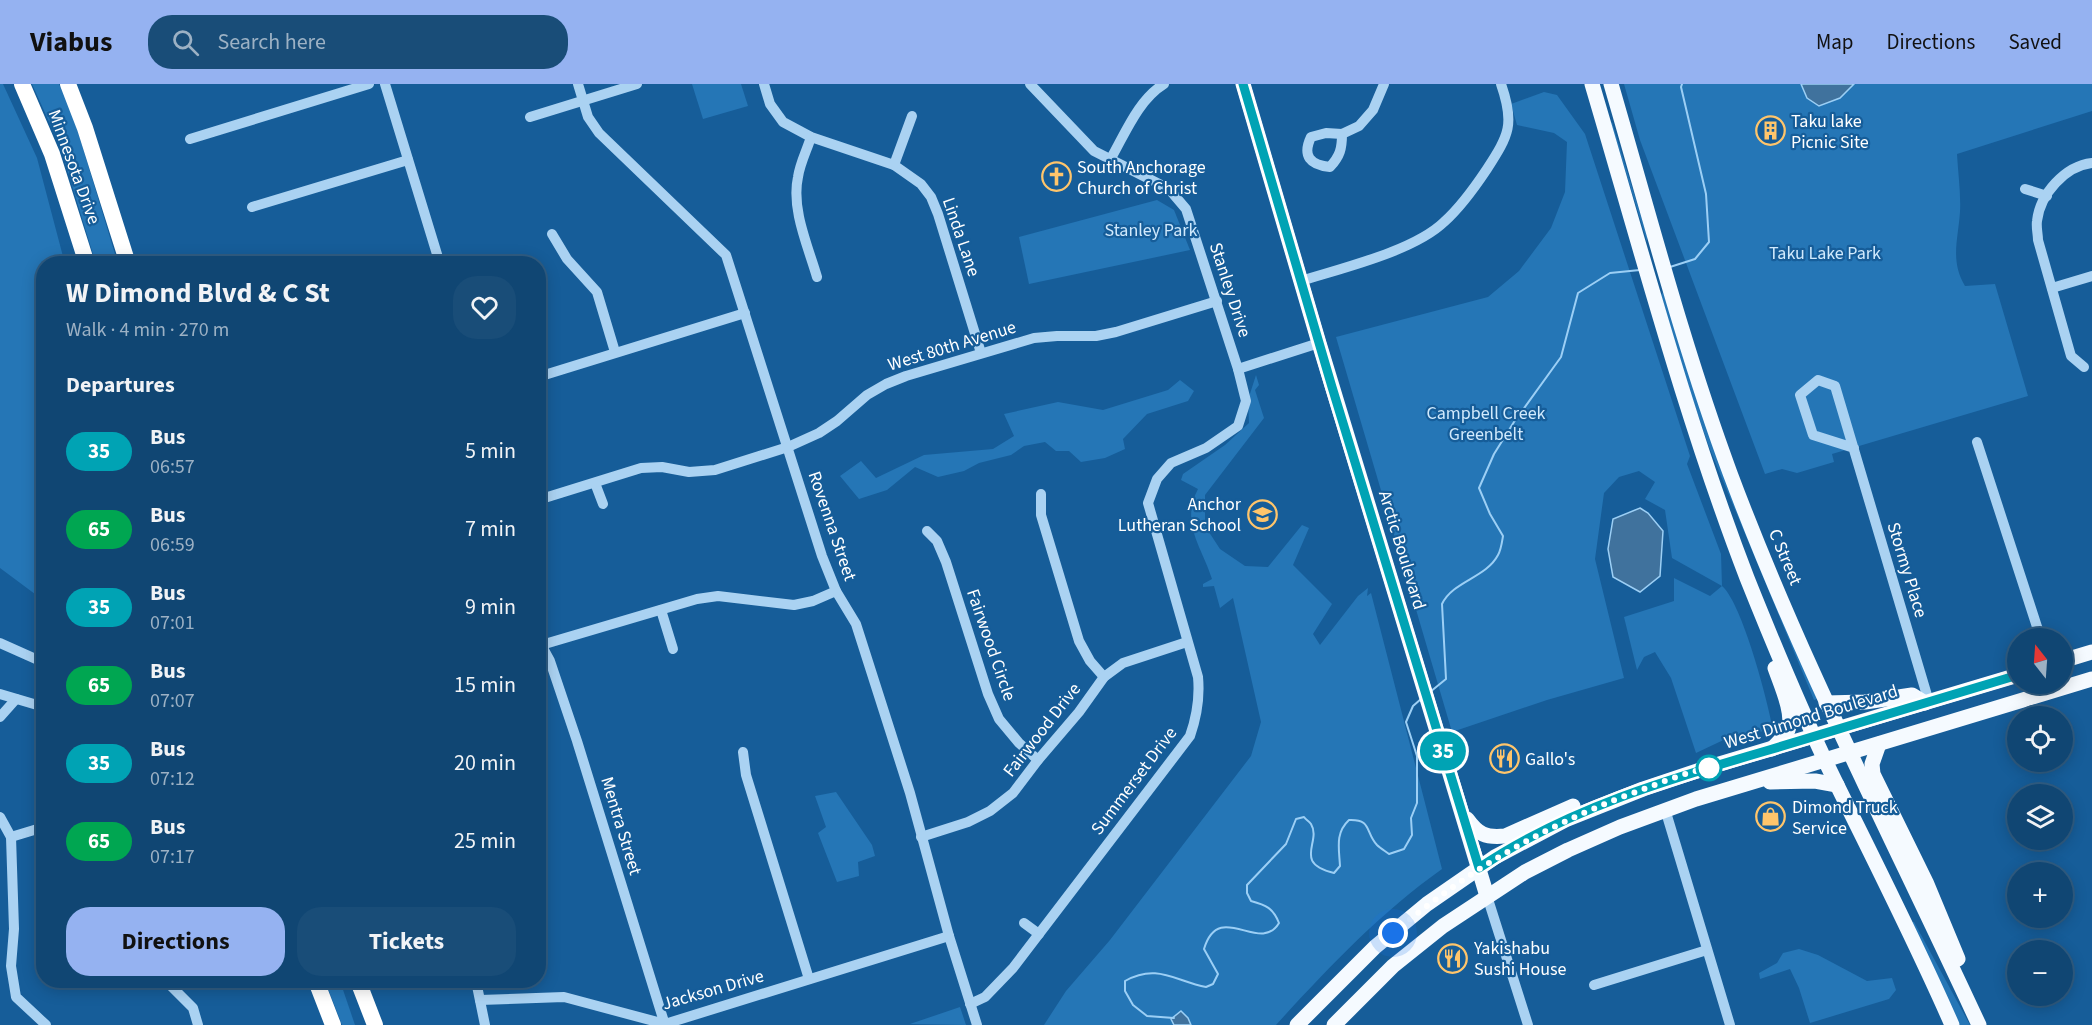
<!DOCTYPE html>
<html lang="en">
<head>
<meta charset="utf-8">
<style>
	body { margin:0; font-family:"Source Sans 3",sans-serif; background:#194d78; color:#f1f3f6; height:100vh; display:flex; flex-direction:column; font-size:22px; white-space:nowrap }
	* { box-sizing:border-box; margin:0 }
	p { font-size:20px; color:#9cb1c4 }
	.icon { flex:none; width:33px; height:33px; fill:none; stroke:currentColor; stroke-width:2; stroke-linecap:round; stroke-linejoin:round }
	.map { position:relative; flex:1; overflow:hidden }
	.details { position:absolute; left:36px; top:172px; width:510px; height:732px; display:flex; flex-direction:column; background:#104673; border-radius:24px; box-shadow:0 3px 15px #0003,0 0 0 2px #305e85 }
	.details>* { flex:none }
	.badge { padding:0 12px; border-radius:20px; font-size:21px; line-height:39px }
	.needle { width:39px; rotate:343deg }
	.fabs { position:absolute; left:2007px; top:544px; display:grid; gap:12px }
	.fabs a { display:grid; place-items:center; width:66px; height:66px; border-radius:50%; background:#104673; box-shadow:0 3px 15px #0003,0 0 0 2px #305e85; font-size:30px }
	.you { position:absolute; width:30px; height:30px; margin:-15px; border:4px solid #fff; border-radius:50%; background:#1a73e8; box-shadow:0 0 0 9px #1a73e833 }
	.map>.badge { position:absolute; translate:-50% -50%; box-shadow:0 0 0 3px #fff }
	h2 { padding:0 30px; font-size:22px; line-height:54px }
	.round { display:grid; place-items:center; flex:none; width:63px; height:63px; border-radius:24px; background:#194d78 }
	.head { display:flex; align-items:center; justify-content:space-between; height:102px; padding:0 30px }
	h1 { font-size:28px; font-weight:700; line-height:45px }
	.action { display:flex; gap:12px; margin-top:auto; padding:12px 30px }
	.action a { flex:1; height:69px; border-radius:24px; background:#95b2f1; color:#111; font-size:24px; font-weight:700; line-height:69px; text-align:center }
	.action a+a { background:#194d78; color:#f1f3f6 }
	ul { padding:0; list-style:none }
	li { display:flex; align-items:center; gap:18px; height:78px; padding:0 30px }
	li div { flex:1 }
	li b { display:block; font-size:22px }
	li em { font-style:normal }
	li .badge { min-width:66px; font-weight:700; text-align:center }
	header { display:flex; align-items:center; gap:36px; box-sizing:border-box; height:84px; padding:0 30px; background:#95b2f1; color:#111 }
	header strong { font-size:28px }
	nav { display:flex; gap:33px; margin-inline-start:auto; font-size:21px }
	.search { width:420px; height:54px; background:#194d78; display:flex; align-items:center; gap:15px; box-sizing:border-box; padding:0 21px; border-radius:24px; color:#9cb1c4; font-size:22px }
	.map>svg:first-child { display:block }
	.green { fill:#2576b6 }
	.water { fill:#40729d; stroke:#9ccff5; stroke-width:1.5 }
	.lines { fill:none; stroke-linecap:round; stroke-linejoin:round }
	.stream { stroke:#9ccff5; stroke-width:2 }
	.minor { stroke:#aad2f2; stroke-width:10 }
	.major { stroke:#f5faff; stroke-width:15 }
	.highway { stroke:#fff; stroke-width:16 }
	.line-casing { stroke:#fff; stroke-width:14 }
	.line { stroke:#00a3b4; stroke-width:9 }
	.walk { stroke:#fff; stroke-width:6; stroke-dasharray:0 10.8 }
	.stop-dot { fill:#fff; stroke:#00a3b4; stroke-width:3 }
	.labels { text-anchor:middle; dominant-baseline:central; stroke-width:4.5; stroke-linejoin:round; paint-order:stroke }
	.poi-label { font-size:18px; fill:#fff; stroke:#165d99; text-anchor:start }
	.street-label { font-size:18px; fill:#fff; stroke:#165d99 }
	.park-label { font-size:18px; fill:#d1eafd; stroke:#165d99 }
</style>
</head>
<body>
<header>
<strong>Viabus</strong>
<div class="search"><svg class="icon" aria-label="search" viewBox="0 0 24 24"><circle cx="10" cy="10" r="6"/><path d="M15 15l6 6"/></svg>Search here</div>
<nav><a>Map</a><a>Directions</a><a>Saved</a></nav>
</header>
<div class="map">
<svg width="2092" height="941" viewBox="0 0 2092 941">
	<rect width="100%" height="100%" fill="#165d99"/>
	<g class="green">
		<polygon points="0,0 3,0 37,74 65,180 44,180 43,516 0,484"/>
		<polygon points="32,0 59,0 72,28 118,180 96,180 60,62"/>
		<polygon points="692,0 741,0 748,22 703,35"/>
		<path d="M 1624,0 L 2092,0 L 2092,27 L 1957,70 C 1958,89 1961,109 1960,128 C 1958,156 1950,177 1965,202 L 1995,200 L 2028,312 L 1832,370 L 1834,378 L 1797,389 L 1782,385 L 1765,390 L 1640,56 Z"/>
		<path d="M 1544,8 L 1557,11 L 1585,50 L 1690,372 L 1687,380 L 1721,470 L 1722,502 C 1742,519 1768,617 1773,646 L 1734,651 L 1696,669 L 1671,594 L 1655,568 L 1644,573 L 1637,586 L 1624,533 L 1674,517 L 1674,494 L 1710,512 L 1722,502 L 1672,474 L 1665,426 L 1645,415 L 1655,398 L 1639,387 L 1619,393 L 1604,409 L 1595,475 L 1624,594 L 1547,616 L 1452,648 L 1338,260 L 1336,253 L 1488,213 L 1519,187 L 1551,144 L 1565,108 L 1567,58 L 1554,49 L 1517,41 L 1511,20 Z"/>
		<polygon points="1612,38 1647,152 1647,158 1611,39"/>
		<polygon points="1157,116 1174,126 1190,166 1029,200 1019,153"/>
		<polygon points="1663,208 1798,572 1817,615 1814,616 1709,363 1685,293 1661,211"/>
		<path d="M 1256,291 L 1259,301 L 1255,306 L 1264,334 L 1205,411 L 1205,442 L 1220,465 L 1245,482 L 1268,483 L 1302,441 L 1309,444 L 1293,481 L 1332,520 L 1313,550 L 1320,561 L 1358,512 L 1368,504 L 1367,512 L 1371,509 L 1442,785 C 1381,828 1326,886 1276,941 L 1044,941 L 1066,907 L 1110,856 L 1251,672 L 1261,638 L 1233,514 L 1220,524 L 1214,502 L 1203,503 L 1203,500 L 1212,495 C 1202,463 1180,439 1198,405 L 1181,396 L 1183,390 L 1225,361 L 1249,339 L 1248,316 Z"/>
		<polygon points="1180,296 1194,307 1188,317 1147,330 1123,355 1125,365 1105,374 1081,378 1069,367 1056,367 1045,358 1024,362 1011,371 979,379 964,387 938,393 915,383 887,406 859,415 840,392 861,377 876,394 924,371 993,365 1014,352 1004,330 1058,318 1103,326 1168,306"/>
		<polygon points="836,708 872,761 875,772 858,778 859,792 837,798 818,749 826,743 815,712"/>
		<polygon points="1912,838 1914,838 1970,941 1960,941"/>
		<polygon points="1799,865 1818,871 1867,897 1892,894 1896,906 1889,915 1810,939 1799,904 1790,885 1760,895 1759,889 1777,879 1783,869"/>
		<polygon points="325,897 340,897 355,941 342,941"/>
		<polygon points="960,923 966,941 910,940"/>
	</g>
	<g class="water">
		<polygon points="1801,0 1854,0 1840,14 1819,22 1807,14"/>
		<polygon points="1640,424 1648,429 1663,447 1660,492 1640,508 1613,493 1608,465 1613,435"/>
		<polygon points="1181,927 1188,934 1191,941 1174,941 1171,935"/>
	</g>
	<g class="lines">
		<g class="stream">
			<polyline points="1670,183 1695,175 1709,158 1706,110 1681,3 1682,0"/>
			<path d="M 1430,608 L 1446,595 L 1442,520 C 1453,497 1486,494 1498,471 C 1501,466 1502,458 1503,452 L 1490,430 L 1479,404 L 1494,370 L 1514,338 L 1561,273 L 1578,209 L 1610,189 L 1640,186"/>
			<path d="M 1174,934 L 1147,932 L 1133,921 L 1125,907 L 1125,897 C 1157,879 1175,897 1206,903 L 1213,900 L 1218,890 L 1204,865 C 1219,815 1260,871 1279,839 C 1273,824 1266,821 1251,817 L 1247,809 L 1247,801 L 1286,760 L 1296,735 L 1304,733 C 1306,736 1309,737 1311,740 C 1322,758 1292,779 1334,789 L 1340,782 C 1339,764 1335,749 1349,736 C 1372,735 1365,748 1377,761 C 1380,764 1385,767 1389,770 L 1404,765 L 1412,751 L 1411,734 L 1417,719 L 1417,672 L 1406,638 L 1413,622 L 1421,615"/>
		</g>
		<g class="minor">
			<polyline points="385,0 440,180"/>
			<polyline points="578,0 588,33 599,49 726,171 822,472 836,507 856,540 910,709 949,852 977,941"/>
			<polyline points="764,0 770,20 783,38 811,53 894,81 921,100 931,113 938,130 981,269"/>
			<polyline points="530,33 637,0"/>
			<path d="M 1342,50 C 1342,65 1340,72 1330,83 C 1310,81 1302,72 1311,53 L 1326,49 L 1342,50 L 1359,42 L 1373,26 L 1384,0"/>
			<path d="M 811,53 C 807,66 800,79 798,93 C 791,125 808,162 817,193"/>
			<polyline points="190,55 369,0"/>
			<path d="M 1110,76 C 1125,50 1138,16 1164,0"/>
			<polyline points="894,81 912,32"/>
			<polyline points="2025,105 2047,112"/>
			<polyline points="252,123 408,76"/>
			<polyline points="552,150 567,175 597,208 615,268"/>
			<path d="M 1301,197 C 1342,184 1414,167 1444,138 C 1461,123 1475,103 1487,85 C 1509,51 1515,40 1501,0"/>
			<polyline points="2052,204 2092,192"/>
			<path d="M 2084,283 L 2071,272 L 2038,156 C 2038,150 2036,143 2037,137 C 2040,110 2065,82 2092,79"/>
			<polyline points="1238,285 1319,259"/>
			<polyline points="538,293 745,229"/>
			<polyline points="1977,358 2041,555"/>
			<polyline points="1854,364 1813,351 1800,311 1818,296 1835,302 1929,618"/>
			<polyline points="595,399 603,420"/>
			<polyline points="1041,410 1041,431 1079,557 1090,577 1104,593"/>
			<polyline points="538,416 641,384 662,383 689,388 715,386 788,363 819,349 837,337 867,311 886,300 906,292 1034,254 1057,252 1096,252 1116,248 1217,217"/>
			<polyline points="927,447 937,457 946,478 988,610 999,635 1019,659 1038,676"/>
			<polyline points="661,526 673,565"/>
			<polyline points="538,555 550,577 577,657 665,941"/>
			<polyline points="0,559 38,576"/>
			<polyline points="538,562 697,515 718,512 794,521 813,517 836,507"/>
			<polyline points="0,610 44,623"/>
			<polyline points="0,633 16,615"/>
			<polyline points="743,668 746,691 809,895"/>
			<polyline points="1665,725 1730,941"/>
			<polyline points="0,733 11,753 14,845 11,882 16,913 46,941"/>
			<polyline points="11,753 44,743"/>
			<polyline points="921,753 968,738 990,727 1013,709 1038,676 1079,628 1104,593 1123,579 1187,558"/>
			<polyline points="1487,812 1528,941"/>
			<polyline points="1024,839 1039,850"/>
			<polyline points="166,897 193,924 198,941"/>
			<polyline points="476,897 485,941"/>
			<polyline points="1594,901 1707,866"/>
			<polyline points="480,916 564,913 665,940 949,852"/>
			<path d="M 970,920 L 985,913 L 1013,884 L 1190,652 C 1197,632 1200,614 1198,593 L 1148,419 L 1157,395 L 1171,379 L 1206,364 L 1238,342 L 1246,317 L 1238,285 L 1186,125 L 1169,105 L 1094,67 L 1030,0"/>
		</g>
		<g class="major">
			<polyline points="1243,0 1319,259 1487,812"/>
			<path d="M 1592,0 C 1641,165 1685,333 1747,494 C 1775,564 1804,635 1838,703 C 1877,782 1917,861 1952,941"/>
			<path d="M 1611,0 C 1649,130 1683,262 1730,389 C 1801,579 1894,757 1979,941"/>
			<polyline points="2062,577 2092,568"/>
			<polyline points="1826,619 1865,618 1912,611 1925,619"/>
			<polyline points="1879,660 1872,680 1873,690 1926,798 1958,875"/>
			<path d="M 1772,665 C 1777,659 1785,653 1788,646 C 1795,631 1780,599 1775,584"/>
			<polyline points="1770,698 1815,697 1837,701"/>
			<path d="M 1467,735 C 1478,750 1485,754 1505,752 L 1573,722"/>
			<polyline points="1297,941 1375,863 1427,820 1495,773 1565,736 1643,705 1706,684 2018,591"/>
			<polyline points="1334,941 1393,882 1443,842 1525,788 1568,766 1620,743 1696,715 2092,595"/>
		</g>
		<g class="highway">
			<polyline points="22,0 52,70 87,180"/>
			<polyline points="68,0 85,44 128,180"/>
			<polyline points="316,897 333,941"/>
			<polyline points="358,897 375,941"/>
		</g>
	</g>
	<g class="lines">
		<defs>
			<path id="line" d="M 1243,0 L 1332,303 L 1479,784 C 1566,725 1669,695 1769,666 C 1852,641 1935,616 2018,591"/>
		</defs>
		<use href="#line" class="line-casing"/>
		<use href="#line" class="line"/>
		<path class="walk" d="M 1393,849 C 1469,786 1538,745 1630,710 C 1656,701 1682,689 1709,684"/>
	</g>
	<defs>
		<symbol id="building-ring" viewBox="-11 -11 22 22"><circle r="9.5" fill="#165d99" stroke="#ffc56b" stroke-width="1.5"/><path d="M-4-6H4V6H1V3H-1V6H-4ZM-2.5-4.3h1.7v1.8h-1.7ZM.8-4.3h1.7v1.8H.8ZM-2.5-1h1.7V.8h-1.7ZM.8-1h1.7V.8H.8Z" fill="#ffc56b"/></symbol>
		<symbol id="church-ring" viewBox="-11 -11 22 22"><circle r="9.5" fill="#165d99" stroke="#ffc56b" stroke-width="1.5"/><path d="M-1.2-6h2.4v3.5h3.3v2.4h-3.3V6h-2.4V-.1h-3.3v-2.4h3.3Z" fill="#ffc56b"/></symbol>
		<symbol id="school-ring" viewBox="-11 -11 22 22"><circle r="9.5" fill="#165d99" stroke="#ffc56b" stroke-width="1.5"/><path d="M0-5L7-2L0 1L-7-2ZM-4 1L0 2.5L4 1V4Q0 6-4 4Z" fill="#ffc56b"/></symbol>
		<symbol id="restaurant-ring" viewBox="-11 -11 22 22"><circle r="9.5" fill="#165d99" stroke="#ffc56b" stroke-width="1.5"/><path d="M-5-6h1v4h1v-4h1v4h1v-4h1v5L-1.5 .5V6h-2V.5L-5-1ZM5-6V6H3V1.5H1.5Q1.5-4 5-6Z" fill="#ffc56b"/></symbol>
		<symbol id="shop-ring" viewBox="-11 -11 22 22"><circle r="9.5" fill="#165d99" stroke="#ffc56b" stroke-width="1.5"/><path d="M-5-2.5h2.3a2.7 3.5 0 0 1 5.4 0H5L5.5 6h-11ZM-1.5-2.5h3a1.5 2.3 0 0 0-3 0Z" fill="#ffc56b"/></symbol>
	</defs>
	<g fill-rule="evenodd">
		<use href="#building-ring" x="1754" y="30" width="33" height="33"/>
		<use href="#church-ring" x="1040" y="76" width="33" height="33"/>
		<use href="#school-ring" x="1246" y="414" width="33" height="33"/>
		<use href="#restaurant-ring" x="1488" y="658" width="33" height="33"/>
		<use href="#shop-ring" x="1754" y="716" width="33" height="33"/>
		<use href="#restaurant-ring" x="1436" y="858" width="33" height="33"/>
	</g>
	<circle class="stop-dot" cx="1709" cy="684" r="12"/>
	<g class="labels">
		<g class="poi-label">
			<text x="1791" y="37">Taku lake<tspan x="1791" dy="21">Picnic Site</tspan></text>
			<text x="1077" y="83">South Anchorage<tspan x="1077" dy="21">Church of Christ</tspan></text>
			<text x="1241" y="420" text-anchor="end">Anchor<tspan x="1241" dy="21">Lutheran School</tspan></text>
			<text x="1525" y="675">Gallo's</text>
			<text x="1792" y="723">Dimond Truck<tspan x="1792" dy="21">Service</tspan></text>
			<text x="1474" y="864">Yakishabu<tspan x="1474" dy="21">Sushi House</tspan></text>
		</g>
		<g class="street-label">
			<text transform="translate(74 83) rotate(70)">Minnesota Drive</text>
			<text transform="translate(961 153) rotate(71)">Linda Lane</text>
			<text transform="translate(1230 206) rotate(72)">Stanley Drive</text>
			<text transform="translate(952 262) rotate(-17)">West 80th Avenue</text>
			<text transform="translate(832 442) rotate(71)">Rovenna Street</text>
			<text transform="translate(1402 466) rotate(73)">Arctic Boulevard</text>
			<text transform="translate(1785 473) rotate(67)">C Street</text>
			<text transform="translate(1907 486) rotate(73)">Stormy Place</text>
			<text transform="translate(991 561) rotate(71)">Fairwood Circle</text>
			<text transform="translate(1811 633) rotate(-17)">West Dimond Boulevard</text>
			<text transform="translate(1042 646) rotate(-52)">Fairwood Drive</text>
			<text transform="translate(1134 697) rotate(-53)">Summerset Drive</text>
			<text transform="translate(621 742) rotate(73)">Mentra Street</text>
			<text transform="translate(713 906) rotate(-16)">Jackson Drive</text>
		</g>
		<g class="park-label">
			<text x="1151" y="146">Stanley Park</text>
			<text x="1825" y="169">Taku Lake Park</text>
			<text x="1486" y="329">Campbell Creek<tspan x="1486" dy="21">Greenbelt</tspan></text>
		</g>
	</g>
</svg>
<div class="fabs">
<a><svg class="needle" viewBox="-14 -14 28 28"><path d="M0-13l5 13h-10z" fill="#e53935"/><path d="M0 13l5-13h-10z" fill="#9cb1c4"/></svg></a>
<a><svg class="icon" aria-label="locate" viewBox="0 0 24 24"><circle cx="12" cy="12" r="6"/><path d="M12 2v4M12 18v4M2 12h4M18 12h4"/></svg></a>
<a><svg class="icon" aria-label="layers" viewBox="0 0 24 24"><path d="M12 4l9 5-9 5-9-5zM3 14l9 5 9-5"/></svg></a>
<a>+</a>
<a>−</a>
</div>
<div class="you" style="left:1393px;top:849px"></div>
<b class="badge" style="left:1443px;top:667px;background:#00a3b4;color:#fff">35</b>
<section class="details">
<div class="head"><div><h1>W Dimond Blvd &amp; C St</h1><p>Walk · 4 min · 270 m</p></div><a class="round"><svg class="icon" aria-label="heart" viewBox="0 0 24 24"><path d="M12 20l-8-8c-3-5 5-10 8-4 3-6 11-1 8 4z"/></svg></a></div>
<h2>Departures</h2>
<ul>
<li><span class="badge" style="background:#00a3b4;color:#fff">35</span><div><b>Bus</b><p>06:57</p></div><em>5 min</em></li>
<li><span class="badge" style="background:#00a651;color:#fff">65</span><div><b>Bus</b><p>06:59</p></div><em>7 min</em></li>
<li><span class="badge" style="background:#00a3b4;color:#fff">35</span><div><b>Bus</b><p>07:01</p></div><em>9 min</em></li>
<li><span class="badge" style="background:#00a651;color:#fff">65</span><div><b>Bus</b><p>07:07</p></div><em>15 min</em></li>
<li><span class="badge" style="background:#00a3b4;color:#fff">35</span><div><b>Bus</b><p>07:12</p></div><em>20 min</em></li>
<li><span class="badge" style="background:#00a651;color:#fff">65</span><div><b>Bus</b><p>07:17</p></div><em>25 min</em></li>
</ul>
<div class="action"><a>Directions</a><a>Tickets</a></div>
</section>
</div>
</body>
</html>
